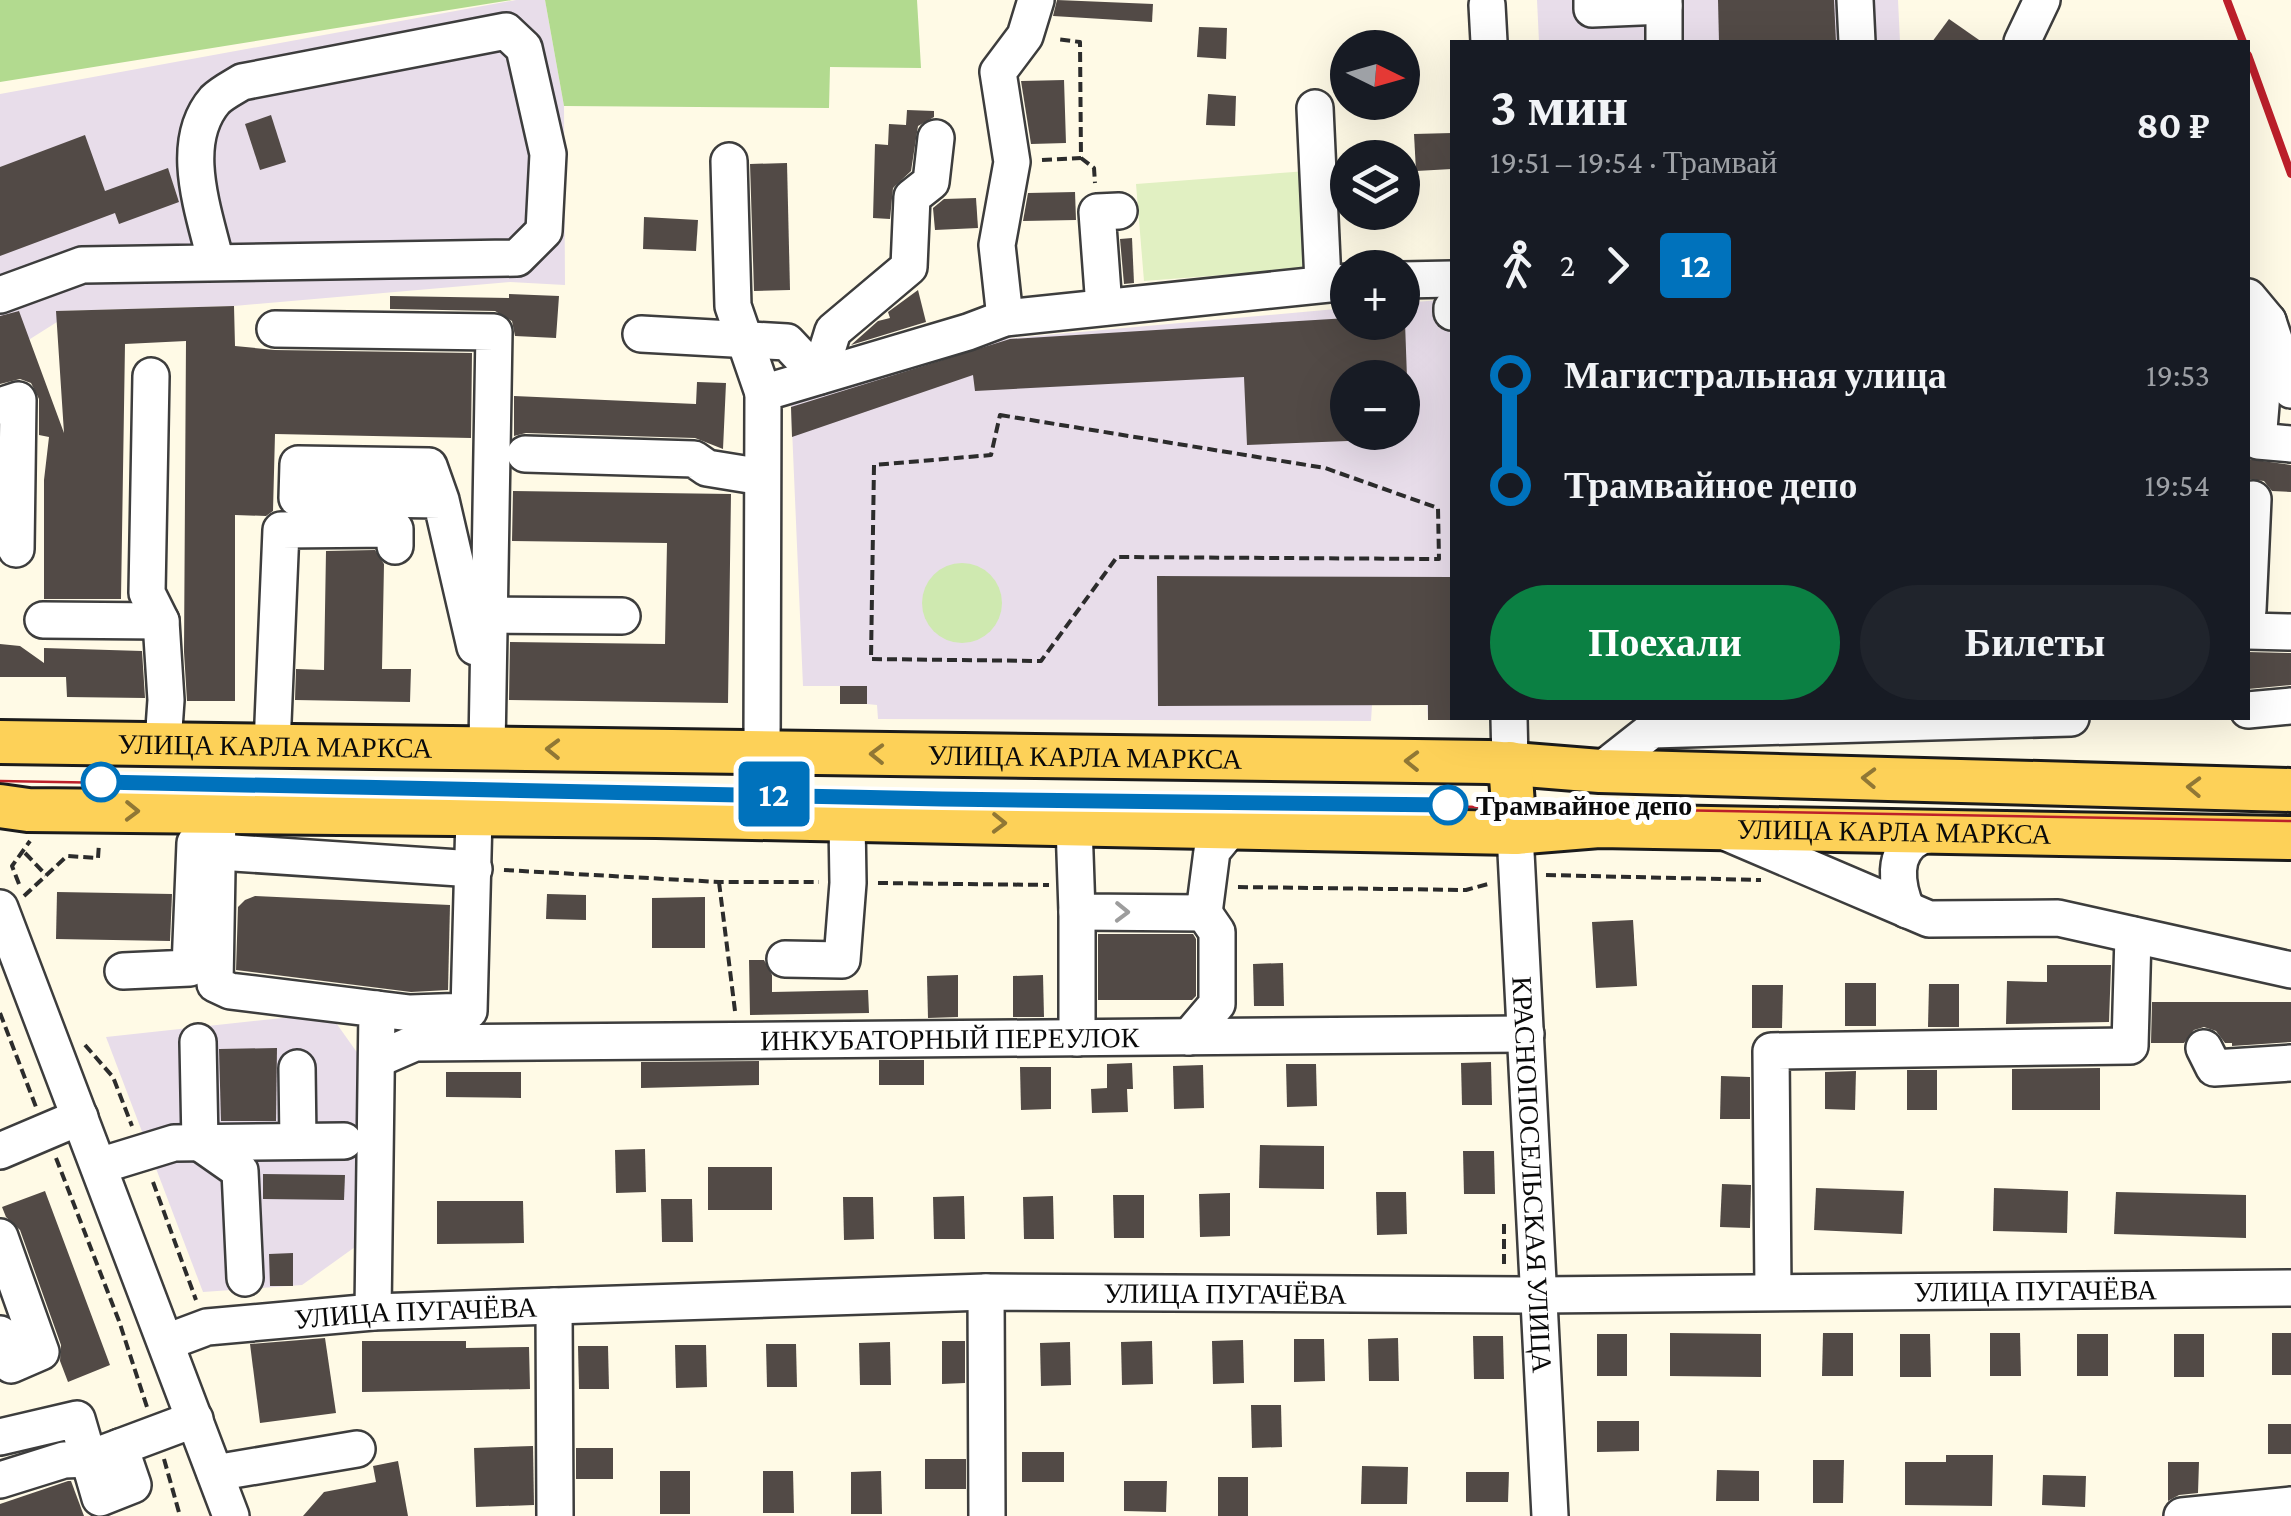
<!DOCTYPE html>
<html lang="ru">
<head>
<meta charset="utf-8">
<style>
	body { margin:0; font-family:"Crimson Pro",serif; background:#20242c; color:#f1f3f6; height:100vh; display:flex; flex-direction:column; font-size:38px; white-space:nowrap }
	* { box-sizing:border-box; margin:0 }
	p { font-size:32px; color:#9ea1a6 }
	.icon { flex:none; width:55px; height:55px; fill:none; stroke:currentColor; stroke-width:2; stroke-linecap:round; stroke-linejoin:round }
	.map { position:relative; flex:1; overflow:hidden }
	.sheet { position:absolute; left:1450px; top:40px; width:800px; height:680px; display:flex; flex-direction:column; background:#171b24; border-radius:0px; box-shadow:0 10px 40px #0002 }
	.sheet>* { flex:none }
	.badge { padding:0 20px; border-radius:8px; font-size:35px; line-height:65px }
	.needle { width:65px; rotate:95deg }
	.buttons { position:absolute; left:1330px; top:30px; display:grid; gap:20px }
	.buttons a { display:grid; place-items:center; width:90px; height:90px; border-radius:50%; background:#171b24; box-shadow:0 10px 40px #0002; font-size:50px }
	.map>.badge { position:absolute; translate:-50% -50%; box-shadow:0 0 0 5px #fff }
	.legs { display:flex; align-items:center; gap:15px; height:110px; padding:0 40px; font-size:32px }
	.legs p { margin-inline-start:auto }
	.summary { display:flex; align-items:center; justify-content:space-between; height:170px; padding:0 40px }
	h1 { font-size:55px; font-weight:700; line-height:75px }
	.cta { display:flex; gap:20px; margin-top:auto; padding:20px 40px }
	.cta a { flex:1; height:115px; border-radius:60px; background:#0b8043; color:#fff; font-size:40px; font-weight:700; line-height:115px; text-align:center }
	.cta a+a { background:#20242c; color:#f1f3f6 }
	ul { padding:0 40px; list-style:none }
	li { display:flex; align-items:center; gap:35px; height:110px; font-size:38px }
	li i { display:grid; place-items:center; width:15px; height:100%; margin:0 12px; background:currentColor }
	li i::after { content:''; width:25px; height:25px; margin:-12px; border:8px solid; border-radius:50%; background:#171b24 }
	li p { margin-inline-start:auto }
	li:first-child i { background:linear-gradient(#0000 50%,currentColor 0) }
	li:last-child i { background:linear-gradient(currentColor 50%,#0000 0) }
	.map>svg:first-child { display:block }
	.industrial { fill:#e8ddea; fill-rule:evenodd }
	.green { fill:#cfe9b0 }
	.forest { fill:#b2da8f }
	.pitch { fill:#e1f0c2 }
	.building { fill:#524a46 }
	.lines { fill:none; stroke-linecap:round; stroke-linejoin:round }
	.minor-casing { stroke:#3d3d3d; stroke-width:40 }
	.major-casing { stroke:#1b1b1b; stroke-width:48 }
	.path { stroke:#2c2c2c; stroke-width:4; stroke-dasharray:10 5; stroke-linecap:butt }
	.minor { stroke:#fff; stroke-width:35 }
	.major { stroke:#fdd158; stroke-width:42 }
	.tram { stroke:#bc1f2a; stroke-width:2.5 }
	.rail { stroke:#bc1f2a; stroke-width:8 }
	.oneway { stroke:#907735 }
	.oneway2 { stroke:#9d9d9d }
	.line-1-casing { stroke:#fff; stroke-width:22 }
	.line-1 { stroke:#0072bc; stroke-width:15 }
	.stop-1-dot { fill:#fff; stroke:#0072bc; stroke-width:5 }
	.labels { text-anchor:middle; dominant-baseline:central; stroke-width:10; stroke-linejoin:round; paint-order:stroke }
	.street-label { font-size:28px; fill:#0a0a0a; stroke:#fff }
	.stop-label { font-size:28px; font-weight:bold; fill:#0a0a0a; stroke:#fff; text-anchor:start }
</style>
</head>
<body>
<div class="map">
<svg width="2291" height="1516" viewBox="0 0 2291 1516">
	<rect width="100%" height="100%" fill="#fffae6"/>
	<g class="industrial">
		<polygon points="516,0 545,0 564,106 565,285 510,282 234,306 57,311 57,322 0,358 0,94"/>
		<polygon points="1537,0 1898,0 1900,42 1539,42"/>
		<path d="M 1452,299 L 1452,718 L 1485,720 L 1428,720 L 1427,705 L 1372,705 L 1371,721 L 878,719 L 877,705 L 867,704 L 867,686 L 803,686 L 791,405 L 968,342 L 1347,308 L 1348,322 L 1402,322 L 1403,303 ZM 1348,378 L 1402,378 L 1402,432 L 1348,432 Z"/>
		<polygon points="329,1013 361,1058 355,1247 302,1285 203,1292 106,1037"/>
	</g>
	<circle class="green" cx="962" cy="603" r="40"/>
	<g class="forest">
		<polygon points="0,0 512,0 0,82"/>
		<polygon points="545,0 917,0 921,68 830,67 829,108 564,106"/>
	</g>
	<polygon class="pitch" points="1307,171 1314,268 1144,281 1136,184"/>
	<g class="building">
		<polygon points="1057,0 1153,4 1152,22 1053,16"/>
		<polygon points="1718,0 1834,0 1836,42 1719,42"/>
		<polygon points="1949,19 1982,42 1932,42"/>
		<polygon points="1199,27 1227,28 1226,59 1197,57"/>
		<polygon points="1064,80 1066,143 1031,144 1021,81"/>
		<polygon points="1208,94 1236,96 1235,126 1206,125"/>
		<polygon points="907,110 934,111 934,117 918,126 911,171 893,188 890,219 873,218 875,144 888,145 889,124 906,125"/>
		<polygon points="271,115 286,162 260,170 245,124"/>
		<polygon points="1452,133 1452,169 1416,171 1414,134"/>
		<polygon points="85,135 105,191 168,168 179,202 119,224 115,213 0,256 0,167"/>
		<polygon points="787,163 790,290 754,291 750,164"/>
		<polygon points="1075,192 1076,220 1023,221 1028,193"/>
		<polygon points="976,198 978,228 935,230 933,208 944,199"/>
		<polygon points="644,217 698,220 696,251 643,249"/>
		<polygon points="1132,238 1134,283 1124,284 1120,239"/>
		<polygon points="918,290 926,322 851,345 878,321 890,318 888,312"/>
		<polygon points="509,294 559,296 556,338 515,336 512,321 495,311 390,309 390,296 509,298"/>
		<polygon points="234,306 235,346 275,350 472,353 471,438 275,434 273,511 266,516 235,515 235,701 187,701 184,652 186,341 125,344 121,599 44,599 44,480 49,437 39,435 39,399 31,383 20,379 0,384 0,316 19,311 64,433 56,311"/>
		<polygon points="1348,318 1348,322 1405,322 1407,378 1348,378 1348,441 1247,445 1244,377 975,391 973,375 792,437 791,407 1010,339"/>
		<polygon points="697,382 726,383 723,449 695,438 526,433 514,436 514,396 696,404"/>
		<polygon points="2248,459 2291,465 2291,492 2272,491 2264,481 2248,479"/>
		<polygon points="513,491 731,494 728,703 509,700 510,642 665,644 667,543 512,541"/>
		<polygon points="375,550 384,564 382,669 411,669 410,702 295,700 296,669 324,670 326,551"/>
		<polygon points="1157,576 1452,577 1452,720 1428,720 1428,705 1158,706"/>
		<polygon points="0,644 20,646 44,663 44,648 142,651 145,698 67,697 66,677 0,677"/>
		<polygon points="2248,652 2291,653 2291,685 2248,689"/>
		<rect x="840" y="686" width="27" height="18"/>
		<polygon points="57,892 172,894 170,941 56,939"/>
		<polygon points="547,894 586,895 586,920 546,919"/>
		<polygon points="255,896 450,905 448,990 411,992 236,970 238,907 245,900"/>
		<polygon points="705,897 705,948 652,948 652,898"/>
		<polygon points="1633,920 1637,986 1596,988 1592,922"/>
		<polygon points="1098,934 1193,934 1196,939 1196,996 1192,1000 1098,1000"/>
		<polygon points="749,960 764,960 772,975 772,992 868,990 869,1013 750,1015"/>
		<polygon points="1283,963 1284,1006 1254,1006 1253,964"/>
		<polygon points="2047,965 2111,965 2109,1022 2006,1024 2007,981 2047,982"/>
		<polygon points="958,975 958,1017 928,1018 927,976"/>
		<polygon points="1043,975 1044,1017 1013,1017 1013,976"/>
		<rect x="1845" y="983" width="31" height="43"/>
		<polygon points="1929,984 1959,984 1959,1027 1928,1027"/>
		<polygon points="1752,985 1783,985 1782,1028 1752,1028"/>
		<polygon points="2152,1002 2291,1002 2291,1042 2232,1046 2232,1043 2225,1043 2216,1031 2204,1027 2194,1030 2184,1043 2151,1043"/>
		<polygon points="277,1048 276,1121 221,1121 219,1049"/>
		<rect x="879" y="1060" width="45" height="25"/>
		<polygon points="759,1061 759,1085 641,1088 641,1062"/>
		<polygon points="1491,1062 1492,1105 1462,1105 1461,1063"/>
		<polygon points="1132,1063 1133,1089 1127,1089 1128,1112 1092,1113 1091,1089 1107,1088 1107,1064"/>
		<polygon points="1286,1064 1316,1064 1317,1106 1287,1107"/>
		<polygon points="1203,1065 1204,1108 1174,1109 1173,1066"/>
		<polygon points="1020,1067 1051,1067 1051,1109 1021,1110"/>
		<polygon points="2100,1068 2100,1110 2012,1110 2012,1069"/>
		<rect x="1907" y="1070" width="30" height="40"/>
		<polygon points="1856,1071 1855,1110 1825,1109 1825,1072"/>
		<polygon points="446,1072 521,1072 521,1098 446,1097"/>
		<polygon points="1721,1076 1750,1077 1750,1119 1720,1119"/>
		<polygon points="1260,1145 1324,1146 1324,1189 1259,1188"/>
		<polygon points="645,1149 646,1192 616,1193 615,1150"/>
		<polygon points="1463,1151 1494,1151 1495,1194 1464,1194"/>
		<rect x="708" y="1167" width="64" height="43"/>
		<polygon points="263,1174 345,1175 344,1200 263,1199"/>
		<polygon points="1722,1184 1751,1185 1750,1228 1720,1227"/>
		<polygon points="1816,1188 1904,1191 1902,1234 1814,1230"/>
		<polygon points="1994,1188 2068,1191 2067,1233 1993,1231"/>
		<polygon points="45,1191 110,1365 68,1382 60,1361 61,1345 20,1230 6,1217 2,1207"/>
		<polygon points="1376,1192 1406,1192 1407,1234 1377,1235"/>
		<polygon points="2116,1192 2246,1195 2246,1238 2114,1234"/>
		<polygon points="1230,1193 1230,1236 1200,1237 1199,1194"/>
		<polygon points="1113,1195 1144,1195 1144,1238 1114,1238"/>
		<polygon points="964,1196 965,1239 934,1239 933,1197"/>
		<polygon points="1053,1196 1054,1239 1024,1239 1023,1197"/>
		<polygon points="843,1197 873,1197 874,1239 844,1240"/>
		<polygon points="661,1199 692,1199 693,1242 662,1242"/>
		<polygon points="437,1201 523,1201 524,1243 437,1244"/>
		<polygon points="293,1253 293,1286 270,1286 269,1254"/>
		<polygon points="1670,1333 1761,1334 1761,1377 1670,1376"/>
		<polygon points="1823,1333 1853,1333 1853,1376 1822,1376"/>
		<polygon points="1990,1333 2020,1333 2021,1376 1990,1376"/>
		<rect x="2272" y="1333" width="19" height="42"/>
		<rect x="1597" y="1334" width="30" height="42"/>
		<polygon points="1900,1334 1930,1334 1931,1377 1900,1377"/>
		<rect x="2077" y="1334" width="31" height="42"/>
		<rect x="2174" y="1334" width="30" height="43"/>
		<polygon points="1473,1336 1503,1336 1504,1379 1474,1379"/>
		<polygon points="325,1338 336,1413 260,1423 250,1344"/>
		<polygon points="1398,1338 1399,1381 1369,1381 1368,1339"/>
		<polygon points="1294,1339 1324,1339 1325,1381 1294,1382"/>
		<polygon points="1243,1340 1244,1383 1213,1384 1212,1341"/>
		<polygon points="362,1341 466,1341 466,1348 529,1347 530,1389 362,1392"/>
		<polygon points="942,1341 965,1341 965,1383 942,1384"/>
		<polygon points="1152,1341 1153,1384 1122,1385 1121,1342"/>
		<polygon points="890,1342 891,1385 860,1385 859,1343"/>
		<polygon points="1070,1342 1071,1385 1041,1386 1040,1343"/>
		<polygon points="766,1344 796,1344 797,1387 767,1387"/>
		<polygon points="675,1345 706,1345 707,1387 676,1388"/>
		<polygon points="578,1346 608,1346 609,1389 579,1389"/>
		<polygon points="1251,1405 1281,1405 1282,1447 1252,1448"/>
		<polygon points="1597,1421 1639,1421 1639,1451 1597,1452"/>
		<rect x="2268" y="1424" width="23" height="30"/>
		<polygon points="533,1446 534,1505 476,1507 474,1448"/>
		<rect x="576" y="1448" width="37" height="31"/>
		<rect x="1022" y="1452" width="42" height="30"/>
		<polygon points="1946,1455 1993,1455 1992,1506 1905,1505 1905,1462 1946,1462"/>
		<rect x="925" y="1459" width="41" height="30"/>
		<polygon points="1813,1460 1844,1460 1843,1503 1813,1503"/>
		<polygon points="398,1461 408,1516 303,1516 324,1492 376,1482 373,1466"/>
		<polygon points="2168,1462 2199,1462 2198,1493 2179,1495 2168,1501"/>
		<polygon points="1362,1466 1408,1467 1407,1504 1361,1504"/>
		<polygon points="1717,1470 1759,1471 1759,1501 1716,1501"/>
		<rect x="660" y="1471" width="30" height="43"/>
		<polygon points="763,1471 793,1471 794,1513 763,1513"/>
		<polygon points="881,1471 882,1514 851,1514 851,1472"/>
		<polygon points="1466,1472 1509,1472 1508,1502 1466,1502"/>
		<polygon points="2043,1475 2086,1476 2085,1507 2042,1505"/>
		<rect x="1218" y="1477" width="30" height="39"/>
		<polygon points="68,1481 71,1481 84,1516 0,1516 0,1504"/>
		<polygon points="1124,1481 1167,1481 1166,1512 1124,1511"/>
	</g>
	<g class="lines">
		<defs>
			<g id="minor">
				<polyline points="1592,0 1592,9 1664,6"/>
				<polyline points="1664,0 1664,42"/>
				<polyline points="1855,0 1857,42"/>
				<polyline points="1487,5 1489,42"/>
				<polyline points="2022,42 2042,0"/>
				<polyline points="1315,108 1323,282"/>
				<polyline points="729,161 733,306 763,393"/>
				<polyline points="1402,280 1452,279"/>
				<path d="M 0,295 L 82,265 L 517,258 L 544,231 L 548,154 L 524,48 L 506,31 L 242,82 C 234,87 222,93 215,100 C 177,144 205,214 216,263"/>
				<polyline points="2248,297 2268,321 2291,390"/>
				<polyline points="1104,307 1097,212 1119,211"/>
				<polyline points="1452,308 1452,312"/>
				<polyline points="1005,318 997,245 1012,162 998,72 1025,36 1036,0"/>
				<polyline points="2268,321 2258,441 2291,444"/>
				<polyline points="275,329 494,332 487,748"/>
				<polyline points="641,334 787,342 819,376"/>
				<polyline points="151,376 147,593 161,621 166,700 163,743"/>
				<polyline points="819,376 833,331 909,267 912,197 931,182 936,138"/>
				<polyline points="0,406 18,400 16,549 0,515"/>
				<polyline points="525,454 694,459 707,468 762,477"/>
				<polyline points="441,500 297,498 298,464 429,466 441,500 475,647"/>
				<polyline points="2248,610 2253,499"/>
				<polyline points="489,615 622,616"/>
				<polyline points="43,620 161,621"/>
				<polyline points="2248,631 2291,632"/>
				<polyline points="2248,710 2291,706"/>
				<polyline points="1509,718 1510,763"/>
				<polyline points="272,746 281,530 395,529 395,546"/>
				<polyline points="762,752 763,393 968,332 1005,318 1348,282"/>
				<polyline points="1600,771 1652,730 2071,718"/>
				<polyline points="218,811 215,984 230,991 377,1009 373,1312"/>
				<polyline points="1074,825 1077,912 1204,913 1212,851 1231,828"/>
				<polyline points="1725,832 1929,919 2058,918 2291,970"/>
				<path id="s1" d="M 1515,833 L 1550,1516"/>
				<polyline points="219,852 474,869"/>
				<polyline points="0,908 231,1516"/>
				<path d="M 1907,910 C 1897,887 1890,851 1920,837 C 1926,834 1938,834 1945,833"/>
				<polyline points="785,959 842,960 848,883 847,820"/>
				<polyline points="123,971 190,968 195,843"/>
				<polyline points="377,1009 410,1013 469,1011 474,816"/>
				<polyline points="1189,1037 1217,1004 1217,932 1204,913"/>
				<polyline points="1077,1038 1077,912"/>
				<polyline points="198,1042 200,1143 240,1171 245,1278"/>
				<polyline points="2204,1048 2214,1068 2291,1063"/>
				<path id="s2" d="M 378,1059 L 415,1043 L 1526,1034"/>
				<polyline points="297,1068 298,1141"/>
				<polyline points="0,1151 80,1117"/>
				<polyline points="99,1166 174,1143 344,1141"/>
				<polyline points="0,1237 41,1352 11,1365 0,1334"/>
				<polyline points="986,1292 987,1516"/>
				<polyline points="1773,1292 1771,1051 2130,1046 2133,935"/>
				<polyline points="554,1306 555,1516"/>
				<path id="s3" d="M 167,1342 L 207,1327 L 373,1312 L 986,1292 L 1538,1295 L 2291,1288"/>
				<polyline points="0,1437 77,1419 100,1498 133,1485 120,1447"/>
				<polyline points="215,1473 357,1449"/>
				<polyline points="0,1480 64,1460 88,1459 195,1419"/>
				<polyline points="2182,1516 2291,1505"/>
			</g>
			<g id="major">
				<path id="s4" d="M 0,742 L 1488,762 L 1600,771 L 2291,790"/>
				<polyline points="1510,763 1515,833"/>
				<path id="s5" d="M 0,806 L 28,810 L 656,816 L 1515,833 L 1599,826 L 2291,838"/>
			</g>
		</defs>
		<use href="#minor" class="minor-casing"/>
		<use href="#major" class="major-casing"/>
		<g class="path">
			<polyline points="1081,158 1094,168 1095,183"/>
			<polyline points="1042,160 1081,158 1080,42 1056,39"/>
			<polygon points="1000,415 1325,468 1438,508 1439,559 1117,557 1041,661 871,659 874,465 991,455"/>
			<polyline points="25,853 46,875"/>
			<polyline points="504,870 719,882 819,882"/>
			<polyline points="1546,875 1761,880"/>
			<polyline points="719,882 735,1011"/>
			<polyline points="878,883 1049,885"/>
			<polyline points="19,884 12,866 30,841"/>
			<polyline points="1238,887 1466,890 1488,884"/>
			<polyline points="24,896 67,856 98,858 99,843"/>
			<polyline points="0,1013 36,1107"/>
			<polyline points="85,1045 113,1077 132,1126"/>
			<polyline points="56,1158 119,1321 147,1407"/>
			<polyline points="153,1182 196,1300"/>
			<polyline points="1504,1224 1504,1264"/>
			<polyline points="164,1459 180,1516"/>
		</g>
		<use href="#minor" class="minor"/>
		<use href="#major" class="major"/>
		<polyline class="tram" points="0,781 2291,821"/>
		<g class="rail">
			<polyline points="2227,0 2243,42"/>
			<polyline points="2248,55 2291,174"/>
		</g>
	</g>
	<defs><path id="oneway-chevron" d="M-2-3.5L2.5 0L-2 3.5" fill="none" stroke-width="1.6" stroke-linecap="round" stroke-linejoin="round" transform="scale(2.5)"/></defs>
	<g class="oneway">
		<use href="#oneway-chevron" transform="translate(553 749) rotate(-179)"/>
		<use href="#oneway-chevron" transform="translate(877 754) rotate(-179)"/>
		<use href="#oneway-chevron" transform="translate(1412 761) rotate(-179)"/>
		<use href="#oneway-chevron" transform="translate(1869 778) rotate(-178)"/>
		<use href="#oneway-chevron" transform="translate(2194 787) rotate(-178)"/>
		<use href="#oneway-chevron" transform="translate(132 811) rotate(1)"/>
		<use href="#oneway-chevron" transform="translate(999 823) rotate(1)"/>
	</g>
	<use class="oneway2" href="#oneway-chevron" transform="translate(1122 912) rotate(1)"/>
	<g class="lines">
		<defs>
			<polyline id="line-1" points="101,782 942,799 1448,805"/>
		</defs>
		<use href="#line-1" class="line-1-casing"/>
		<use href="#line-1" class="line-1"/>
	</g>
	<g class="stop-1-dot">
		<circle cx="101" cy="782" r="18"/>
		<circle cx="1448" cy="805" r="18"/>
	</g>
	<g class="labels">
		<g class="street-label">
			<text stroke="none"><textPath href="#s4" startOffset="275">УЛИЦА КАРЛА МАРКСА</textPath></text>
			<text stroke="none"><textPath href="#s4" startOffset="1085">УЛИЦА КАРЛА МАРКСА</textPath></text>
			<text stroke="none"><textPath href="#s5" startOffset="1895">УЛИЦА КАРЛА МАРКСА</textPath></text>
			<text stroke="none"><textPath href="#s2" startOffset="575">ИНКУБАТОРНЫЙ ПЕРЕУЛОК</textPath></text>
			<text stroke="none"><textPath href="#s1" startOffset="342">КРАСНОПОСЕЛЬСКАЯ УЛИЦА</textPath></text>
			<text stroke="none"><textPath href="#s3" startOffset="1872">УЛИЦА ПУГАЧЁВА</textPath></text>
			<text stroke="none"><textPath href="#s3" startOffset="1062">УЛИЦА ПУГАЧЁВА</textPath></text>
			<text stroke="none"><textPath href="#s3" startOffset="252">УЛИЦА ПУГАЧЁВА</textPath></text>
		</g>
		<g class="stop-label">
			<text x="1476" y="805">Трамвайное депо</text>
		</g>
	</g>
</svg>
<div class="buttons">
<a><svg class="needle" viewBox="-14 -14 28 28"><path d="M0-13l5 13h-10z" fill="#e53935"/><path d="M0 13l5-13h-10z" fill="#9ea1a6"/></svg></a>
<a><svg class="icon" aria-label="layers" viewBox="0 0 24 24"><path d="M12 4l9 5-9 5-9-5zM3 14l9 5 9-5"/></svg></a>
<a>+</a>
<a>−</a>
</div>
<b class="badge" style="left:774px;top:794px;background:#0072bc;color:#fff">12</b>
<section class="sheet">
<div class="summary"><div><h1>3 мин</h1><p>19:51 – 19:54 · Трамвай</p></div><b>80 ₽</b></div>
<div class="legs"><svg class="icon" aria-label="walk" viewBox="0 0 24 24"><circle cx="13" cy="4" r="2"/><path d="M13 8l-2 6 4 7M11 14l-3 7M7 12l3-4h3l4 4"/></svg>2<svg class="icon" aria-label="forward" viewBox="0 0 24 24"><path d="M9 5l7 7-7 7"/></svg><b class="badge" style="background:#0072bc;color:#fff">12</b></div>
<ul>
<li><i style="color:#0072bc"></i><b>Магистральная улица</b><p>19:53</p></li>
<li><i style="color:#0072bc"></i><b>Трамвайное депо</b><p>19:54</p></li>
</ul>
<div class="cta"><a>Поехали</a><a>Билеты</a></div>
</section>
</div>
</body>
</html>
